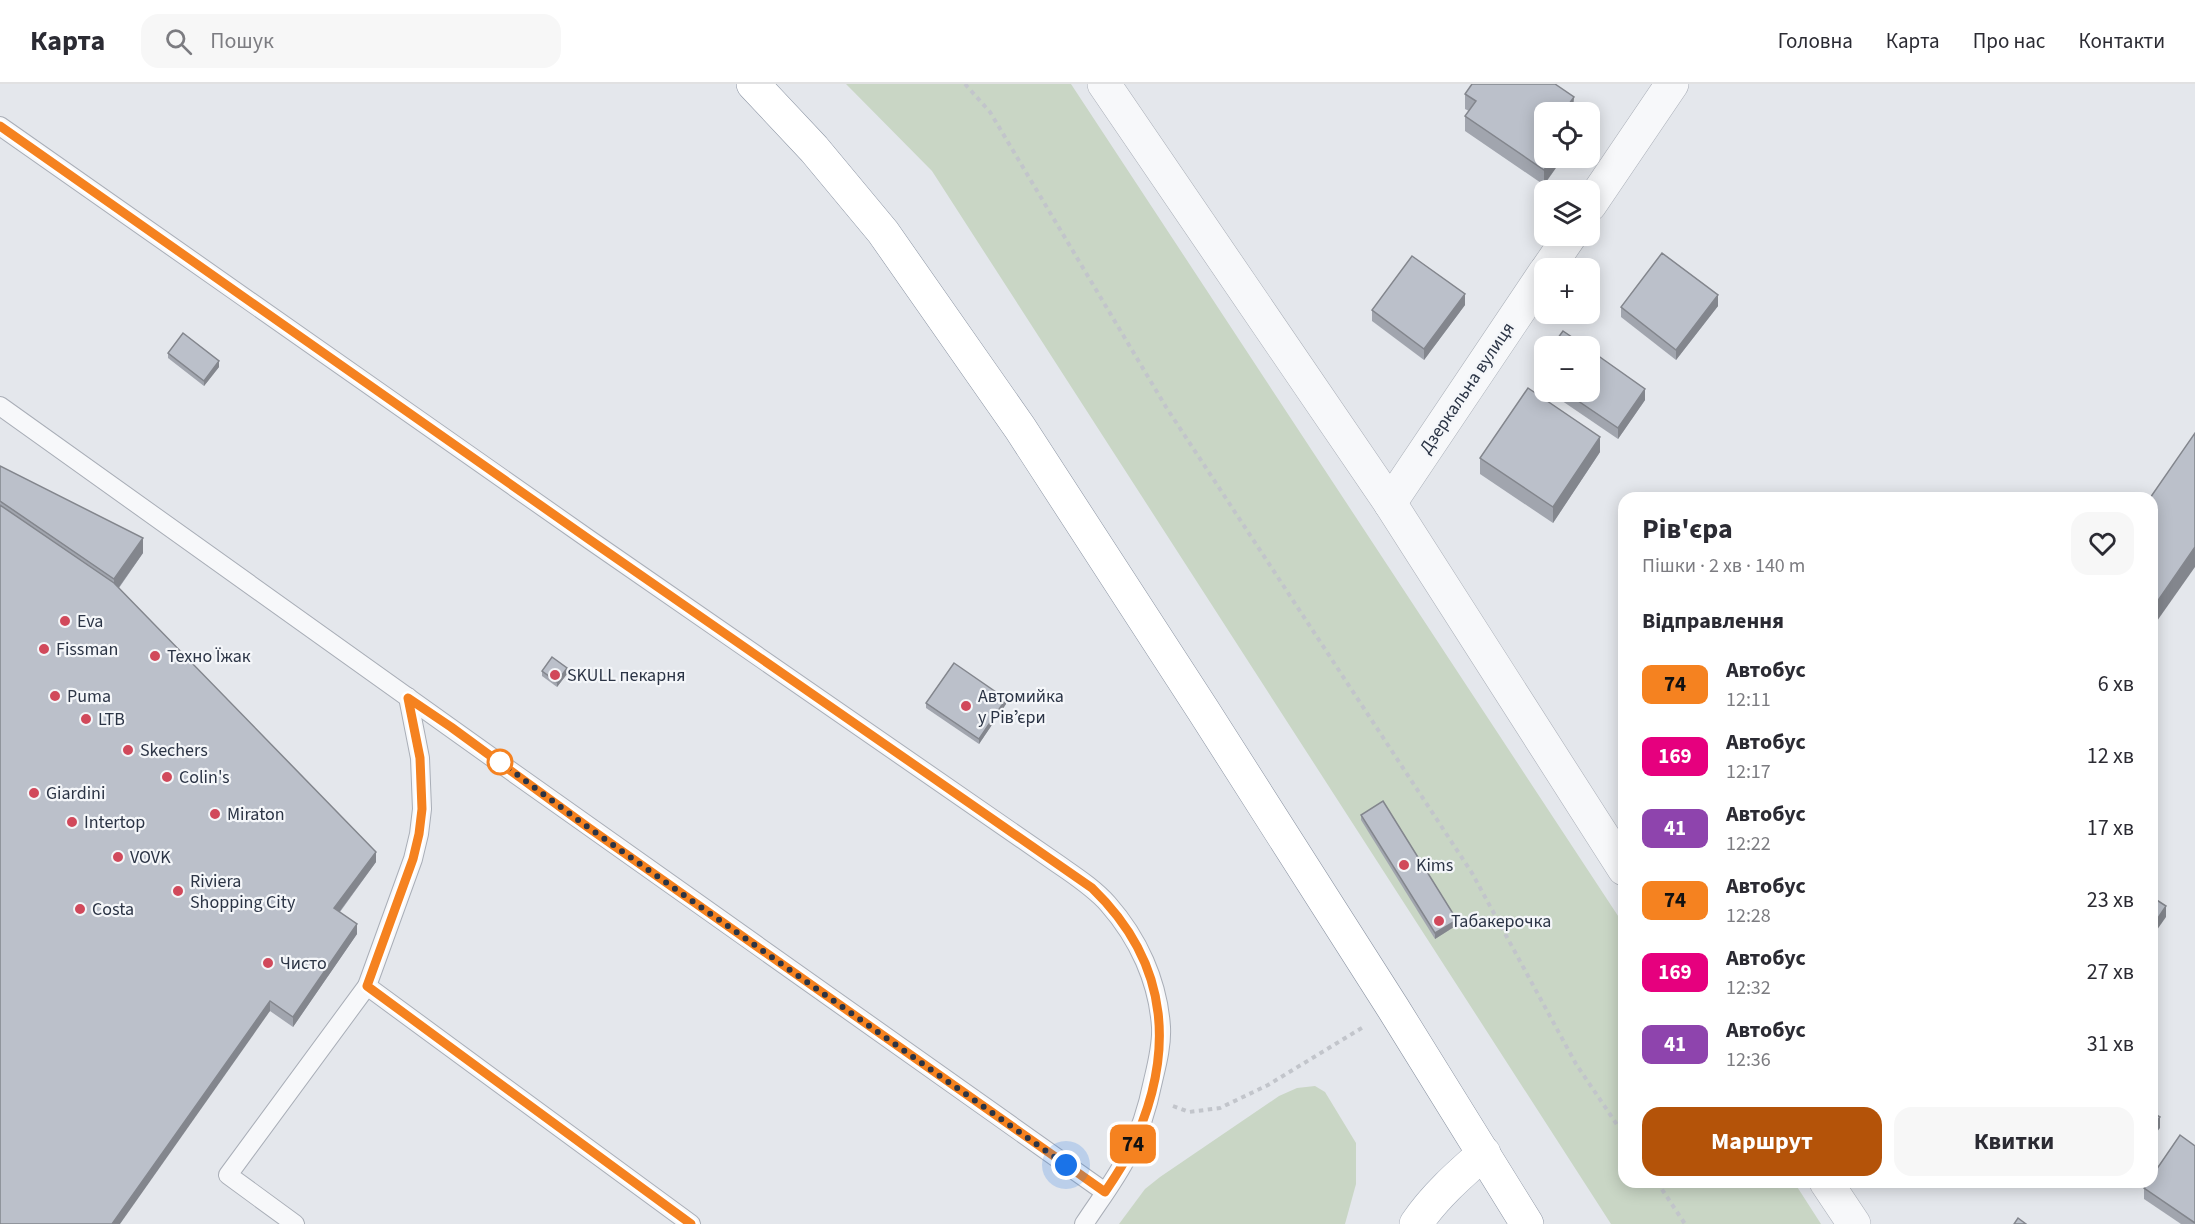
<!DOCTYPE html>
<html lang="uk">
<head>
<meta charset="utf-8">
<style>
	body { margin:0; font-family:"Source Sans 3",sans-serif; background:#f7f7f7; color:#2b2b33; height:100vh; display:flex; flex-direction:column; font-size:22px; white-space:nowrap }
	* { box-sizing:border-box; margin:0 }
	p { font-size:20px; color:#7c7c81 }
	.icon { flex:none; width:33px; height:33px; fill:none; stroke:currentColor; stroke-width:2; stroke-linecap:round; stroke-linejoin:round }
	.map { position:relative; flex:1; overflow:hidden }
	.details { position:absolute; left:1618px; top:408px; width:540px; height:696px; display:flex; flex-direction:column; background:#fff; border-radius:18px; box-shadow:0 3px 15px #0003 }
	.details>* { flex:none }
	.badge { padding:0 12px; border-radius:9px; font-size:21px; line-height:39px }
	.fabs { position:absolute; left:1534px; top:18px; display:grid; gap:12px }
	.fabs a { display:grid; place-items:center; width:66px; height:66px; border-radius:12px; background:#fff; box-shadow:0 3px 15px #0003; font-size:30px }
	.you { position:absolute; width:30px; height:30px; margin:-15px; border:4px solid #fff; border-radius:50%; background:#1a73e8; box-shadow:0 0 0 9px #1a73e833 }
	.map>.badge { position:absolute; translate:-50% -50%; box-shadow:0 0 0 3px #fff }
	h2 { padding:0 24px; font-size:22px; line-height:54px }
	.round { display:grid; place-items:center; flex:none; width:63px; height:63px; border-radius:18px; background:#f7f7f7 }
	.headline { display:flex; align-items:center; justify-content:space-between; height:102px; padding:0 24px }
	h1 { font-size:28px; font-weight:700; line-height:45px }
	.action { display:flex; gap:12px; margin-top:auto; padding:12px 24px }
	.action a { flex:1; height:69px; border-radius:18px; background:#b45309; color:#fff; font-size:24px; font-weight:700; line-height:69px; text-align:center }
	.action a+a { background:#f7f7f7; color:#2b2b33 }
	ul { padding:0; list-style:none }
	li { display:flex; align-items:center; gap:18px; height:72px; padding:0 24px }
	li div { flex:1 }
	li b { display:block; font-size:22px }
	li em { font-style:normal }
	li .badge { min-width:66px; font-weight:700; text-align:center }
	header { display:flex; align-items:center; gap:36px; box-sizing:border-box; height:84px; padding:0 30px; background:#fff; border-bottom:2px solid #e1e1e2 }
	header strong { font-size:28px }
	nav { display:flex; gap:33px; margin-inline-start:auto; font-size:21px }
	.search { width:420px; height:54px; background:#f7f7f7; display:flex; align-items:center; gap:15px; box-sizing:border-box; padding:0 21px; border-radius:18px; color:#7c7c81; font-size:22px }
	.map>svg:first-child { display:block }
	.green { fill:#c9d6c5 }
	.lines { fill:none; stroke-linecap:round; stroke-linejoin:round }
	.lane-casing { stroke:#a9aeb7; stroke-width:20 }
	.street-casing { stroke:#a9aeb7; stroke-width:34 }
	.primary-casing { stroke:#a3abb8; stroke-width:34 }
	.highway-casing { stroke:#8b94a3; stroke-width:34 }
	.path { stroke:#c2c5cb; stroke-width:4; stroke-dasharray:4.5 4.5; stroke-linecap:butt }
	.lane { stroke:#f7f8fa; stroke-width:18 }
	.street { stroke:#f7f8fa; stroke-width:33 }
	.primary { stroke:#fff; stroke-width:33 }
	.highway { stroke:#fff; stroke-width:33 }
	.wall { fill:#a1a5ae }
	.shaded-wall { fill:#83868d }
	.building { fill:#bbc0ca; stroke:#83868d; stroke-width:1.5 }
	.line-casing { stroke:#fff; stroke-width:14 }
	.line { stroke:#f58220; stroke-width:9 }
	.walk { stroke:#2b3445; stroke-width:6; stroke-dasharray:0 10.8 }
	.poi-dot { fill:#d1495b; stroke:#f4f6f9; stroke-width:2 }
	.stop-dot { fill:#fff; stroke:#f58220; stroke-width:3 }
	.labels { text-anchor:middle; dominant-baseline:central; stroke-width:4.5; stroke-linejoin:round; paint-order:stroke }
	.street-label { font-size:18px; fill:#2b3445; stroke:#f4f6f9 }
	.poi-label { font-size:18px; fill:#2b3445; stroke:#f4f6f9; text-anchor:start }
</style>
</head>
<body>
<header>
<strong>Карта</strong>
<div class="search"><svg class="icon" aria-label="search" viewBox="0 0 24 24"><circle cx="10" cy="10" r="6"/><path d="M15 15l6 6"/></svg>Пошук</div>
<nav><a>Головна</a><a>Карта</a><a>Про нас</a><a>Контакти</a></nav>
</header>
<div class="map">
<svg width="2195" height="1140" viewBox="0 0 2195 1140">
	<rect width="100%" height="100%" fill="#e4e7ec"/>
	<g class="green">
		<polygon points="846,0 1071,0 1624,841 1624,1098 1794,1098 1821,1140 1611,1140 932,87"/>
		<polygon points="1315,1002 1325,1008 1356,1059 1356,1100 1345,1140 1119,1140 1145,1105 1160,1093 1279,1012 1297,1004"/>
	</g>
	<g class="lines">
		<defs>
			<g id="lane">
				<path d="M 0,42 L 590,456 L 1058,780 C 1075,792 1094,804 1108,820 C 1138,854 1158,897 1161,943 C 1162,961 1157,980 1153,997 C 1148,1022 1140,1048 1128,1071 C 1116,1095 1099,1117 1084,1140"/>
				<path d="M 0,322 C 368,584 735,849 1105,1108"/>
				<polyline points="367,902 691,1140"/>
				<polyline points="295,1140 228,1091 367,902 413,775 419,750 422,725 420,674 408,613"/>
			</g>
			<g id="street">
				<polyline points="1104,0 1390,419 1624,785"/>
				<polyline points="1590,121 1672,0"/>
				<polyline points="1548,184 1570,152"/>
				<polyline points="1390,419 1545,188"/>
				<polyline points="1826,1098 1854,1140"/>
			</g>
			<path id="primary" d="M 1416,1140 C 1434,1113 1459,1091 1484,1069"/>
			<polyline id="highway" points="753,0 814,65 883,148 1020,344 1203,626 1393,924 1527,1140"/>
		</defs>
		<use href="#lane" class="lane-casing"/>
		<use href="#street" class="street-casing"/>
		<use href="#primary" class="primary-casing"/>
		<use href="#highway" class="highway-casing"/>
		<g class="path">
			<polyline points="965,0 990,28 1166,323 1472,789 1576,980 1624,1051"/>
			<polyline points="1173,1022 1189,1028 1220,1024 1268,1001 1365,942"/>
			<polyline points="1657,1098 1685,1140"/>
		</g>
		<use href="#lane" class="lane"/>
		<use href="#street" class="street"/>
		<use href="#primary" class="primary"/>
		<use href="#highway" class="highway"/>
	</g>
	<g class="wall">
		<polygon points="1465,10 1574,23 1544,101 1465,47 1465,32 1469,27 1465,25"/>
		<polygon points="1465,221 1424,276 1372,237 1372,226"/>
		<polygon points="1718,222 1676,276 1621,233 1621,223"/>
		<polygon points="168,269 219,283 204,302 168,274"/>
		<polygon points="1545,272 1545,304 1535,297 1535,287"/>
		<polygon points="1549,308 1590,308 1645,316 1618,355"/>
		<polygon points="2195,349 2157,537 2152,534 2152,414"/>
		<polygon points="1600,368 1553,439 1480,390 1480,374"/>
		<polygon points="0,382 143,469 119,504 376,778 340,828 357,850 293,943 270,927 0,1140"/>
		<polygon points="542,587 567,590 557,603 542,592"/>
		<polygon points="926,619 1006,620 979,660 926,624"/>
		<polygon points="1361,731 1457,841 1435,855 1361,736"/>
		<polygon points="2195,1062 2195,1140 2181,1140 2144,1115 2144,1104"/>
	</g>
	<g class="shaded-wall">
		<polygon points="1574,13 1573,28 1569,20"/>
		<polygon points="1553,74 1563,74 1544,101 1544,86"/>
		<polygon points="1465,210 1465,221 1424,276 1424,265"/>
		<polygon points="1718,211 1718,222 1676,276 1676,266"/>
		<polygon points="219,277 219,283 204,302 204,297"/>
		<polygon points="1645,305 1645,316 1618,355 1618,344"/>
		<polygon points="1600,353 1600,368 1553,439 1553,423"/>
		<polygon points="143,454 143,469 114,510 114,495"/>
		<polygon points="2195,463 2195,483 2157,537 2157,518"/>
		<polygon points="567,584 567,590 557,603 557,598"/>
		<polygon points="1006,615 1006,620 979,660 979,655"/>
		<polygon points="376,768 376,778 334,835 334,824"/>
		<polygon points="2166,822 2166,833 2152,853 2152,843"/>
		<polygon points="1457,836 1457,841 1435,855 1435,849"/>
		<polygon points="357,840 357,850 293,943 293,933"/>
		<polygon points="270,917 270,927 120,1140 112,1140"/>
		<polygon points="2160,1033 2160,1044 2152,1054 2152,1044"/>
	</g>
	<g class="building">
		<polygon points="1472,0 1555,0 1574,13 1569,20 1581,28 1545,28 1545,74 1553,74 1544,86 1465,32 1476,17 1465,10"/>
		<polygon points="1662,169 1718,211 1676,266 1621,223"/>
		<polygon points="1412,172 1465,210 1424,265 1372,226"/>
		<polygon points="1563,247 1585,262 1552,262"/>
		<polygon points="183,249 219,277 204,297 168,269"/>
		<polygon points="1590,266 1645,305 1618,344 1565,308 1590,308"/>
		<polygon points="1545,272 1545,294 1535,287"/>
		<polygon points="1528,304 1600,353 1553,423 1480,374"/>
		<polygon points="2195,349 2195,463 2157,518 2152,515 2152,414 2150,414"/>
		<polygon points="0,382 143,454 114,495 0,417"/>
		<polygon points="0,421 114,499 376,768 334,824 357,840 293,933 270,917 112,1140 0,1140"/>
		<polygon points="552,573 567,584 557,598 542,587"/>
		<polygon points="954,579 1006,615 979,655 926,619"/>
		<polygon points="1383,717 1457,836 1435,849 1361,731"/>
		<polygon points="2152,813 2166,822 2152,843"/>
		<polygon points="2152,1028 2160,1033 2152,1044"/>
		<polygon points="2180,1051 2195,1062 2195,1139 2144,1104 2148,1098 2152,1098 2152,1092"/>
		<polygon points="2018,1134 2026,1140 2014,1140"/>
	</g>
	<g class="lines">
		<defs>
			<path id="line" d="M 0,42 L 590,456 L 1092,804 C 1172,881 1176,973 1129,1069 C 1122,1083 1113,1096 1105,1108 L 589,744 L 451,643 L 408,614 L 420,674 L 422,725 L 419,750 L 413,775 L 367,902 L 691,1140"/>
		</defs>
		<use href="#line" class="line-casing"/>
		<use href="#line" class="line"/>
		<polyline class="walk" points="500,678 589,744 1066,1081"/>
	</g>
	<g class="poi-dot">
		<circle cx="65" cy="537" r="6"/>
		<circle cx="44" cy="565" r="6"/>
		<circle cx="155" cy="572" r="6"/>
		<circle cx="555" cy="591" r="6"/>
		<circle cx="55" cy="612" r="6"/>
		<circle cx="966" cy="622" r="6"/>
		<circle cx="86" cy="635" r="6"/>
		<circle cx="128" cy="666" r="6"/>
		<circle cx="167" cy="693" r="6"/>
		<circle cx="34" cy="709" r="6"/>
		<circle cx="215" cy="730" r="6"/>
		<circle cx="72" cy="738" r="6"/>
		<circle cx="118" cy="773" r="6"/>
		<circle cx="1404" cy="781" r="6"/>
		<circle cx="178" cy="807" r="6"/>
		<circle cx="80" cy="825" r="6"/>
		<circle cx="1439" cy="837" r="6"/>
		<circle cx="268" cy="879" r="6"/>
	</g>
	<circle class="stop-dot" cx="500" cy="678" r="12"/>
	<g class="labels">
		<g class="street-label">
			<text transform="translate(1467 304) rotate(-56)">Дзеркальна вулиця</text>
		</g>
		<g class="poi-label">
			<text x="77" y="537">Eva</text>
			<text x="56" y="565">Fissman</text>
			<text x="167" y="572">Техно Їжак</text>
			<text x="567" y="591">SKULL пекарня</text>
			<text x="67" y="612">Puma</text>
			<text x="978" y="612">Автомийка<tspan x="978" dy="21">у Рівʼєри</tspan></text>
			<text x="98" y="635">LTB</text>
			<text x="140" y="666">Skechers</text>
			<text x="179" y="693">Colin's</text>
			<text x="46" y="709">Giardini</text>
			<text x="227" y="730">Miraton</text>
			<text x="84" y="738">Intertop</text>
			<text x="130" y="773">VOVK</text>
			<text x="1416" y="781">Kims</text>
			<text x="190" y="797">Riviera<tspan x="190" dy="21">Shopping City</tspan></text>
			<text x="92" y="825">Costa</text>
			<text x="1451" y="837">Табакерочка</text>
			<text x="280" y="879">Чисто</text>
		</g>
	</g>
</svg>
<div class="fabs">
<a><svg class="icon" aria-label="locate" viewBox="0 0 24 24"><circle cx="12" cy="12" r="6"/><path d="M12 2v4M12 18v4M2 12h4M18 12h4"/></svg></a>
<a><svg class="icon" aria-label="layers" viewBox="0 0 24 24"><path d="M12 4l9 5-9 5-9-5zM3 14l9 5 9-5"/></svg></a>
<a>+</a>
<a>−</a>
</div>
<div class="you" style="left:1066px;top:1081px"></div>
<b class="badge" style="left:1133px;top:1060px;background:#f58220;color:#111">74</b>
<section class="details">
<div class="headline"><div><h1>Рів'єра</h1><p>Пішки · 2 хв · 140 m</p></div><a class="round"><svg class="icon" aria-label="heart" viewBox="0 0 24 24"><path d="M12 20l-8-8c-3-5 5-10 8-4 3-6 11-1 8 4z"/></svg></a></div>
<h2>Відправлення</h2>
<ul>
<li><span class="badge" style="background:#f58220;color:#111">74</span><div><b>Автобус</b><p>12:11</p></div><em>6 хв</em></li>
<li><span class="badge" style="background:#e6007e;color:#fff">169</span><div><b>Автобус</b><p>12:17</p></div><em>12 хв</em></li>
<li><span class="badge" style="background:#8e44ad;color:#fff">41</span><div><b>Автобус</b><p>12:22</p></div><em>17 хв</em></li>
<li><span class="badge" style="background:#f58220;color:#111">74</span><div><b>Автобус</b><p>12:28</p></div><em>23 хв</em></li>
<li><span class="badge" style="background:#e6007e;color:#fff">169</span><div><b>Автобус</b><p>12:32</p></div><em>27 хв</em></li>
<li><span class="badge" style="background:#8e44ad;color:#fff">41</span><div><b>Автобус</b><p>12:36</p></div><em>31 хв</em></li>
</ul>
<div class="action"><a>Маршрут</a><a>Квитки</a></div>
</section>
</div>
</body>
</html>
